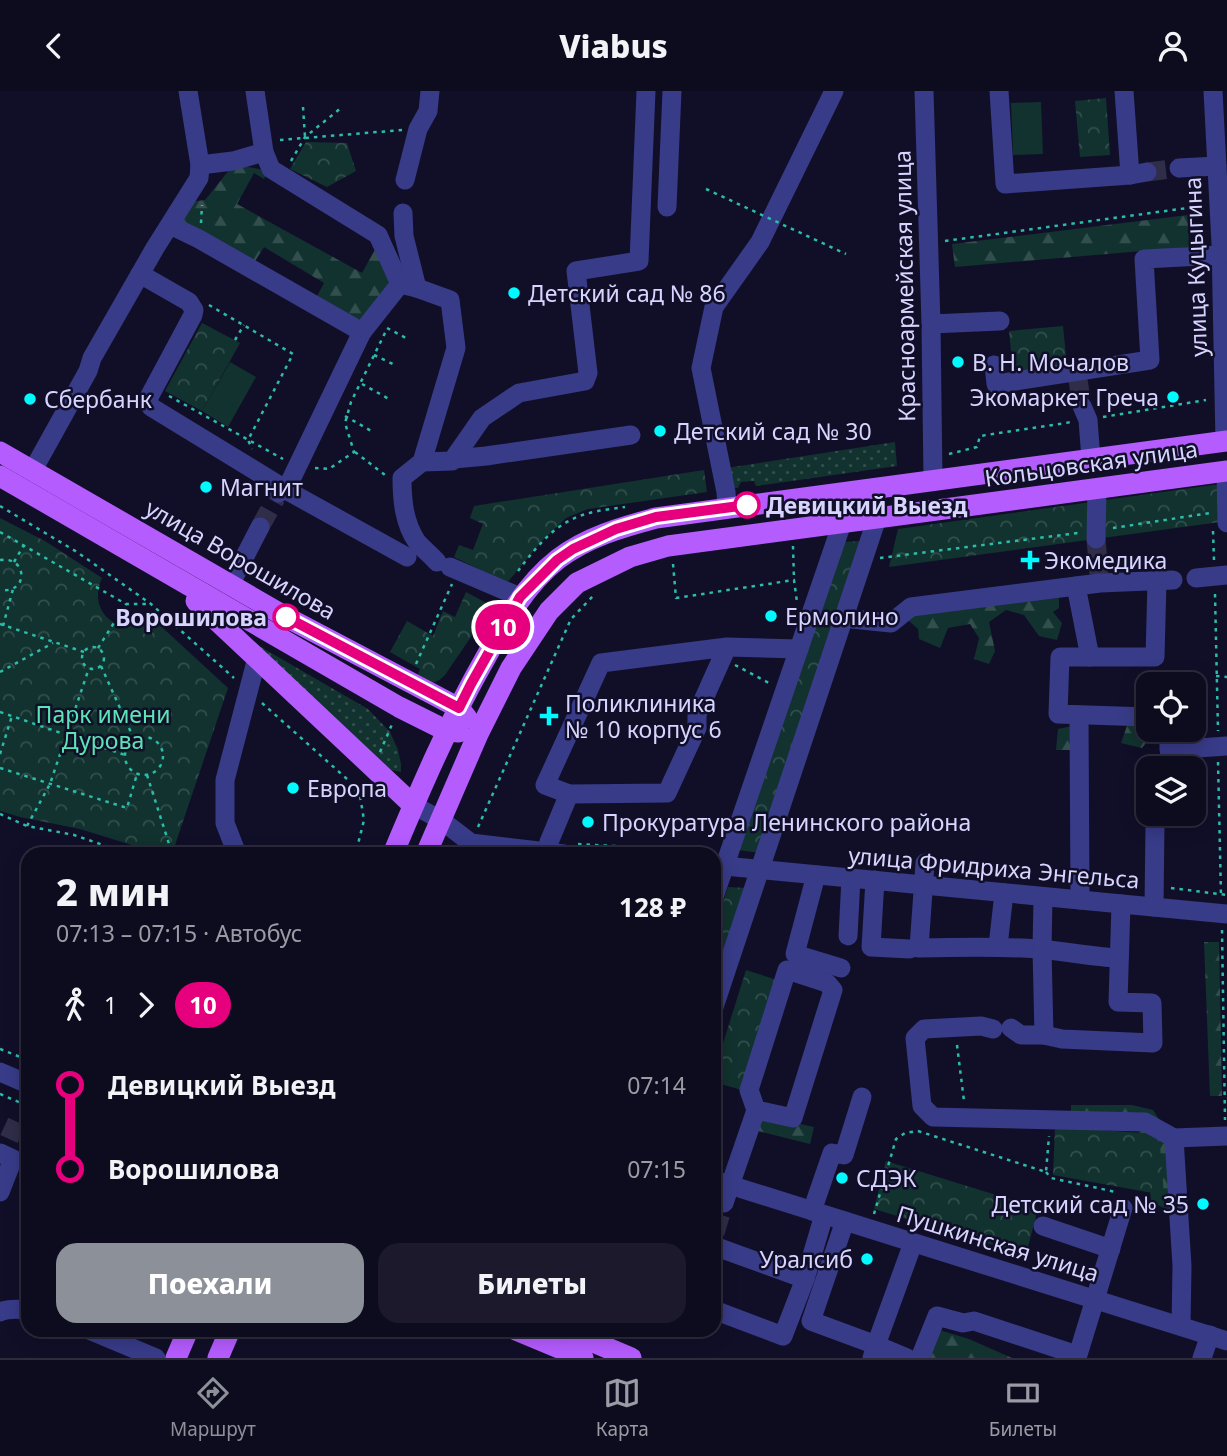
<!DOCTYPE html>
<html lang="ru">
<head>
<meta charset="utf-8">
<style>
	body { margin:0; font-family:"Noto Sans",sans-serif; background:#1b192b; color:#f1f3f6; height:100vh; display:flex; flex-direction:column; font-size:26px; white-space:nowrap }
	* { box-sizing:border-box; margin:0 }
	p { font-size:23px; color:#9a9ba4 }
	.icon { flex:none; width:38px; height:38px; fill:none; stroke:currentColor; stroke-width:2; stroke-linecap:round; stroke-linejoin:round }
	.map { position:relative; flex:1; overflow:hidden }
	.sheet { position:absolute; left:21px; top:756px; width:700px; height:490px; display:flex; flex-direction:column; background:#0d0b1e; border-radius:21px; box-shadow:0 4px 18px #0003,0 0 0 2px #2d2b3c }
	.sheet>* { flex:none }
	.badge { padding:0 14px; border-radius:23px; font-size:24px; line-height:46px }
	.tools { position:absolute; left:1136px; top:581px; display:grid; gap:14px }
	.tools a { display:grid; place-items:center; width:70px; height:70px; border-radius:14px; background:#0d0b1e; box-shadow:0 4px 18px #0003,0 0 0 2px #2d2b3c; font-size:35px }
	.map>.badge { position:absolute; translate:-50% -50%; box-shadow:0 0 0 4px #fff }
	.legs { display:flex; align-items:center; gap:10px; height:77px; padding:0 35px; font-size:23px }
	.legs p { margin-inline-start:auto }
	.overview { display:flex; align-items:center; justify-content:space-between; height:119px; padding:0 35px }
	h1 { font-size:38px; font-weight:800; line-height:52px }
	.action { display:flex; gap:14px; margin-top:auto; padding:14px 35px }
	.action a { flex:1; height:80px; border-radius:21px; background:#8c9099; color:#fff; font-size:28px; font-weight:800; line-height:80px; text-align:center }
	.action a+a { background:#1b192b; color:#f1f3f6 }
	ul { padding:0 35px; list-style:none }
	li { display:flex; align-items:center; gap:24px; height:84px; font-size:26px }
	li i { display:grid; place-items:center; width:10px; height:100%; margin:0 9px; background:currentColor }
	li i::after { content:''; width:18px; height:18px; margin:-9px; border:5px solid; border-radius:50%; background:#0d0b1e }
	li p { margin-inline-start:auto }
	li:first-child i { background:linear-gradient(#0000 50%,currentColor 0) }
	li:last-child i { background:linear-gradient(currentColor 50%,#0000 0) }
	header { display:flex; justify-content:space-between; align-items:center; height:91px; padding:0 35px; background:#0d0b1e; font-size:32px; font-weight:800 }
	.tabs { display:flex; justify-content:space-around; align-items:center; height:98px; border-top:2px solid #2d2b3c; background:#0d0b1e; font-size:19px; color:#9a9ba4 }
	.tabs a { display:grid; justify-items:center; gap:4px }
	.tabs .current { color:#8c9099 }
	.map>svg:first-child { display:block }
	.grass { fill:url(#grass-dots) }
	.forest { fill:url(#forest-firs) }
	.park { fill:url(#park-crowns) }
	.pitch { fill:#11322e }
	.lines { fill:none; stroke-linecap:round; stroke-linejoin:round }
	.minor-tunnel { stroke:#2f2d48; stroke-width:19; stroke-dasharray:19 10; stroke-linecap:butt }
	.path { stroke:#2bbda9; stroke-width:2.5; stroke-dasharray:3.5 5; stroke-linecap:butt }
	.minor { stroke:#383b88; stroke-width:19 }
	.major { stroke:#b55cff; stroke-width:21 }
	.path-bridge { stroke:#2bbda9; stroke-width:2.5; stroke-dasharray:3.5 5; stroke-linecap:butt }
	.line-1-casing { stroke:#fff; stroke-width:16 }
	.line-1 { stroke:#e6007e; stroke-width:10 }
	.poi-dot { fill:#01faff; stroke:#110f28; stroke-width:2.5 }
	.stop-1-dot { fill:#fff; stroke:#e6007e; stroke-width:3.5 }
	.labels { text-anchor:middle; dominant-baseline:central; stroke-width:5; stroke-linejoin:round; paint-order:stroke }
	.street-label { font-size:23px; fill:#d7d5ff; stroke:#110f28 }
	.poi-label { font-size:23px; fill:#d7d5ff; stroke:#110f28; text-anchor:start }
	.stop-label { font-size:23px; font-weight:bold; fill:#d7d5ff; stroke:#110f28; text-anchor:start }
	.park-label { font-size:23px; fill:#5ce4b7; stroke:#110f28 }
</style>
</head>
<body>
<header><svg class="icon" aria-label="back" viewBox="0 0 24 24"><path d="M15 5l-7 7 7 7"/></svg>Viabus<svg class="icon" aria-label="person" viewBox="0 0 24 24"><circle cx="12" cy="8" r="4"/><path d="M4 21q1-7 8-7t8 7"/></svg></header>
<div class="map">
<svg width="1227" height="1267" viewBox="0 0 1227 1267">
	<defs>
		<pattern id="grass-dots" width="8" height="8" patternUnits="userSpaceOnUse" patternTransform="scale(1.75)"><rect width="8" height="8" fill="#11322e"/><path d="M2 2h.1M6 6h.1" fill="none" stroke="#334f4d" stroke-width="1.8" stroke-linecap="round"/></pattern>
		<pattern id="forest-firs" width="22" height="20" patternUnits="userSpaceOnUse" patternTransform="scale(1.75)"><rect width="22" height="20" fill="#11322e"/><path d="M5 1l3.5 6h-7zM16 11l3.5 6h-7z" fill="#334f4d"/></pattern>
		<pattern id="park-crowns" width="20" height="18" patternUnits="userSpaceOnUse" patternTransform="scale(1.75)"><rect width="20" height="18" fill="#11322e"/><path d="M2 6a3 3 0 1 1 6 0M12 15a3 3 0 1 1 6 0" fill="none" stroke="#334f4d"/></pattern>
	</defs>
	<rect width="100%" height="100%" fill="#110f28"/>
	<g class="grass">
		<polygon points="895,351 897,375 756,395 754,390 741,391 738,397 732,397 727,377"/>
		<polygon points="249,549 368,618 390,641 398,659 401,673 401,681 391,679 377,669"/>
	</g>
	<g class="forest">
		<polygon points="234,73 268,80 264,88 254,82 237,113 362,182 378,153 394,189 360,232 316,207 324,192 264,156 252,175 175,133 189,111 205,109"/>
		<polygon points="1188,124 1189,156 955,176 952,153"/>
		<polygon points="1059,507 1059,517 1053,521 1062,532 1057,549 1039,545 1024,524 1006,519 989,531 995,560 989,573 974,568 979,547 970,533 948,537 940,557 919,548 918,538 909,530 912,520"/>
		<polygon points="1129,629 1148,630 1148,639 1151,639 1153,643 1142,657 1121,652"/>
		<polygon points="1072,635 1070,659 1056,659 1058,638"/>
		<polygon points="1204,851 1219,851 1222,1005 1210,1005"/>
		<polygon points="1071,1014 1132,1014 1153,1019 1166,1039 1170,1121 1151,1110 1146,1053 1137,1038 1071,1024"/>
		<polygon points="763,1025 814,1036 810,1053 758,1040"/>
		<polygon points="936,1238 969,1248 1012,1267 931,1267 928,1266"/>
	</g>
	<g class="park">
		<polygon points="1106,7 1110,64 1080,66 1075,10"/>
		<polygon points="306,51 347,52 356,80 327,96 290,78"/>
		<polygon points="202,232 240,252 202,320 165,300"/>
		<polygon points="1063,235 1067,275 1013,280 1009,240"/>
		<polygon points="704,379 707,401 588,418 566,427 542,450 507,492 454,466 459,454 473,459 483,433 470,427 474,415"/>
		<polygon points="1220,393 1220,431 889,476 898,438"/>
		<path d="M 0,427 L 45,450 L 102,487 C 86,522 121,549 152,527 L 228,597 L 172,763 L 161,763 L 80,738 L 20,726 L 0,720 Z"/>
		<polygon points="860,450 760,762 738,759 844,451"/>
		<path d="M 466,501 L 492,515 L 445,584 C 435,594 429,593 416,589 L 420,578 L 390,561 L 407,530 L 433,545 L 443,520 L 455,526 Z"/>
		<polygon points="728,796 747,797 714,894 714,837"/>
		<polygon points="746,879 780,890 745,1000 714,991 714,981"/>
		<polygon points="1055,1036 1159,1043 1164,1104 1053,1084"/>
		<polygon points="886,1070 1038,1117 1026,1164 874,1118"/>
	</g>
	<g class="pitch">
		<polygon points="1041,11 1043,63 1013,64 1011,12"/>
		<polygon points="230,271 256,286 228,336 202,320"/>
	</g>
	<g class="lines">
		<g class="minor-tunnel">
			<polyline points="1147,81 1179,77"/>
			<polyline points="1078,289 1082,315"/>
			<polyline points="260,436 276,407"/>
			<polyline points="1096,448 1099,483"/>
			<polyline points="9,1048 21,1022"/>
			<polyline points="715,1142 724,1112"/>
		</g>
		<g class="path">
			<polyline points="303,16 305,46"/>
			<polyline points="280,49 402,39"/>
			<polyline points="291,70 305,46 341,17"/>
			<polyline points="201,132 202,114"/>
			<polyline points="945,150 1202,115"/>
			<polyline points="209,214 293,263 248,349 252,358"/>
			<polyline points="387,237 406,247"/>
			<polyline points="235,249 244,234"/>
			<polyline points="374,264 393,273"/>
			<polyline points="362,293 389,308"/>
			<polyline points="169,305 283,368"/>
			<polyline points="345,325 373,341"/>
			<polyline points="1103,326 1206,309"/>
			<polyline points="355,361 385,384"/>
			<polyline points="949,363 977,356 980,345 1072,331"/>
			<polyline points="315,377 329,378 354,361 345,332 351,311 386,240"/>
			<polyline points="0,415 77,461 151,513 234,587"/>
			<polyline points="1113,437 1210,422"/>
			<polyline points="1213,440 1214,469"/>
			<polyline points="0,441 126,513 149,513"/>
			<polyline points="793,455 794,489"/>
			<polyline points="880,467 1078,442"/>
			<path d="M 0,469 C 28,465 29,503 0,499"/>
			<polyline points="14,471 24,454"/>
			<polyline points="673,473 676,507 794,489 797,511"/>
			<path d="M 518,480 C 536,456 556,431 586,423 C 598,419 613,418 625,416"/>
			<polyline points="1215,503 1218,640"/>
			<polyline points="0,533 84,561"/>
			<polyline points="3,535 13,498"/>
			<circle cx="93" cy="567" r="11"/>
			<polyline points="98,557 126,513"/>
			<polyline points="416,573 452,493"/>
			<polyline points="735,574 769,592"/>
			<polyline points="101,575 134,648"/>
			<polyline points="0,581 53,552"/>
			<polyline points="1216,585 1227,586"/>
			<polyline points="262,612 347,688 360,705 364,729 358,753 353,763"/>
			<polyline points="0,621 125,664"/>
			<circle cx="144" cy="665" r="19"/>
			<polyline points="380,661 393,631"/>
			<polyline points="0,663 12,625"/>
			<polyline points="1218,671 1221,805"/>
			<polyline points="0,677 127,717 137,683"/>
			<polyline points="147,684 171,759 171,763"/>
			<polyline points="360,705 366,692"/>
			<polyline points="0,723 27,735 74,744 129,763"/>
			<polyline points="27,735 50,693 89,577"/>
			<polyline points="478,736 571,528 593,505"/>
			<polyline points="578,753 704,760"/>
			<polyline points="1108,793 1137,794"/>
			<polyline points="1171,797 1227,804"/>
			<polyline points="1222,839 1225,1029"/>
			<polyline points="957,954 964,1010"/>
			<polyline points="714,957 722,932"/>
			<polyline points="0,958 28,969"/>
			<polyline points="24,966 28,956"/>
			<polyline points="0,1003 28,1015"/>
			<polyline points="21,1022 25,1014"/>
			<polyline points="918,1040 1046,1081 1049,1045"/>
			<polyline points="1046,1081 1051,1087 1116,1101"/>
			<polyline points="874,1123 896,1048 905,1042 918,1040"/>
			<polyline points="385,1242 386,1239"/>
		</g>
		<g class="minor">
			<polyline points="255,0 264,61"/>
			<polyline points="924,0 931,233 933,389"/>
			<polyline points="999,0 1005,93 1130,84 1147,81"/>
			<polyline points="1124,0 1130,84"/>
			<polyline points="1213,0 1221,153 1225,351"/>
			<polyline points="200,74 233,70 264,61 271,78 378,144 400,193"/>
			<polyline points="1179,77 1217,75"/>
			<polyline points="405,89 418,38 428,20 430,0"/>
			<polyline points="667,116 672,0"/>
			<polyline points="403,122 404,145 417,197"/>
			<polyline points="170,134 199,148 362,241"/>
			<polyline points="140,183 189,211 194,219 193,224 148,308 151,316 282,396"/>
			<path d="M 400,193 L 417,197 L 450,209 L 456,257 L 422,371 L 402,387 C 402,409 404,432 417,451 C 423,458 431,464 437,471"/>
			<polyline points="931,233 1000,230"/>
			<polyline points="994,274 996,293 1150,269 1144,168 1221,164"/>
			<polyline points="1082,315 1088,329 1091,368"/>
			<polyline points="454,368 486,365 631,344"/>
			<polyline points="422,371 452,370 482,327 519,302 585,290 588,282 576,180 639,170 646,0"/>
			<polyline points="33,379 88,280 92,267 155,157 199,87 200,74 188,0"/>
			<polyline points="1226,380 1227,432"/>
			<polyline points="286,399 407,466"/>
			<polyline points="279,402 282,396 286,399 362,241 400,193"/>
			<polyline points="727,416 726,401 701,277 714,216 760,151 834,0"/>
			<polyline points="1096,448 1097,398"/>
			<polyline points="450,476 520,506"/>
			<polyline points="1196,487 1227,484"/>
			<polyline points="230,494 260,436"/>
			<polyline points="1076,495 1090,566"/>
			<polyline points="843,527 891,532 911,516 1100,492 1173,489"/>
			<polyline points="727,556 697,623 697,637 667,702 569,703 545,694 601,572 727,556 799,558"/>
			<polyline points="1079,624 1080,809"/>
			<polyline points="1148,626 1058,623 1060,566 1155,566 1157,490"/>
			<polyline points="1169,639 1169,659 1227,655"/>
			<polyline points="413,714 441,729 471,752 564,763"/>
			<polyline points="237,763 225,732 225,689 257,567"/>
			<polyline points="549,763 549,751 569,703"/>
			<path d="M 925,772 L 919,857 C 959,856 999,855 1038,858 C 1065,860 1092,866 1119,867"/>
			<polyline points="714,774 1227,823"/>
			<polyline points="816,784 795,863 841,877"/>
			<polyline points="875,789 871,856 910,858"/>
			<polyline points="714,806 853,400"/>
			<polyline points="1043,806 1042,858 1044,944 1062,948 1153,952 1152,912 1118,911 1121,813"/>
			<polyline points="1154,816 1155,733"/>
			<polyline points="848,845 851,787"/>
			<polyline points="998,855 1004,802"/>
			<polyline points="714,916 877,427"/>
			<polyline points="1011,937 1021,944 1044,944"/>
			<polyline points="993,938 981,935 924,938 915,947 922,1015 933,1026 1145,1031 1174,1047 1227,1045"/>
			<polyline points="0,981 28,993"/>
			<polyline points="1174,1047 1182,1175 1181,1235"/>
			<polyline points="0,1062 13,1068 0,1101"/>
			<polyline points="714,1089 1227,1250"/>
			<polyline points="724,1112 756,1019 749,999 787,879 827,892 833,899 793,1027 756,1019"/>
			<polyline points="812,1120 832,1062 844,1064 862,1006"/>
			<polyline points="845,1130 811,1230 876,1254 913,1152"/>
			<polyline points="1043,1135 1111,1158"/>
			<polyline points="714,1155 805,1188 824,1124"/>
			<polyline points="714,1219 783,1245 805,1188"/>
			<path d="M 0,1221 C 8,1217 19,1218 28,1219"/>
			<polyline points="89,1239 156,1267"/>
			<polyline points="872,1267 876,1254 907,1267"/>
			<polyline points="920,1267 937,1225 963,1232 974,1230 1068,1261 1072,1267"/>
			<polyline points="1077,1267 1123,1117"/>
			<polyline points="1202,1267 1210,1244"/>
		</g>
		<g class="major">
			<polyline points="0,361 286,526 459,617 467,627"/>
			<polyline points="0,385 399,616 447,640 459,641"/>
			<polyline points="196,510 413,714"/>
			<path d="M 393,763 C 421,696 450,629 486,566 C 506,529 525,494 558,468 C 587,446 622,436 656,427 L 1227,350"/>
			<polyline points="426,763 478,643 511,577 549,520 577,492 630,466 668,455 1227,380"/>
			<polyline points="516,1239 583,1267"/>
			<polyline points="565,1239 631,1267"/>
			<polyline points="176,1267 188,1239"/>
			<polyline points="218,1267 230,1239"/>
		</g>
		<polyline class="path-bridge" points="706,98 846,163"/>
	</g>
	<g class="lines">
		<defs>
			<polyline id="line-1" points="286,526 459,617 471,593 520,506 557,469 573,458 616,438 656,426 747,414"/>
		</defs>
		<use href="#line-1" class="line-1-casing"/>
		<use href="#line-1" class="line-1"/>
	</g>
	<g class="poi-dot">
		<circle cx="514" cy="202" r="7"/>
		<circle cx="958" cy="271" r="7"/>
		<circle cx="1173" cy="306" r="7"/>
		<circle cx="30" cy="308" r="7"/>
		<circle cx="660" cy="340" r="7"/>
		<circle cx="206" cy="396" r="7"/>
		<path d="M1026.5 458.5h7v7h7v7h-7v7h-7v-7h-7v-7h7z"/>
		<circle cx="771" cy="525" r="7"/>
		<path d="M545.5 614.5h7v7h7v7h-7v7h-7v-7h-7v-7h7z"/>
		<circle cx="293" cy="697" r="7"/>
		<circle cx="588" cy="731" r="7"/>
		<circle cx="842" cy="1087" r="7"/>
		<circle cx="1203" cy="1113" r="7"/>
		<circle cx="867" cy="1168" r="7"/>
	</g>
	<g class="stop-1-dot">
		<circle cx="747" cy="414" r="12"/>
		<circle cx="286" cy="526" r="12"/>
	</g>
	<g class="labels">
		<g class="street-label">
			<text transform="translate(1195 176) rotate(-92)">улица Куцыгина</text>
			<text transform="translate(904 195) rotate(-91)">Красноармейская улица</text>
			<text transform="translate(1091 372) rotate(-8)">Кольцовская улица</text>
			<text transform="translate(241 468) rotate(30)">улица Ворошилова</text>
			<text transform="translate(994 776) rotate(5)">улица Фридриха Энгельса</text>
			<text transform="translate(998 1152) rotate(17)">Пушкинская улица</text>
		</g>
		<g class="poi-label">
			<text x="528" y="202">Детский сад № 86</text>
			<text x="972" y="271">В. Н. Мочалов</text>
			<text x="1159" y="306" text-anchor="end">Экомаркет Греча</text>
			<text x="44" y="308">Сбербанк</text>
			<text x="674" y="340">Детский сад № 30</text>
			<text x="220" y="396">Магнит</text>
			<text x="1044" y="469">Экомедика</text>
			<text x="785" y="525">Ермолино</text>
			<text x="565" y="612">Поликлиника<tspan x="565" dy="26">№ 10 корпус 6</tspan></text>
			<text x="307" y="697">Европа</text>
			<text x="602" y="731">Прокуратура Ленинского района</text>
			<text x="856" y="1087">СДЭК</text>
			<text x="1189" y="1113" text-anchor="end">Детский сад № 35</text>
			<text x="853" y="1168" text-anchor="end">Уралсиб</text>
		</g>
		<g class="stop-label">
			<text x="766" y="414">Девицкий Выезд</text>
			<text x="267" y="526" text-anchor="end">Ворошилова</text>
		</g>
		<g class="park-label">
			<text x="103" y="623">Парк имени<tspan x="103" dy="26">Дурова</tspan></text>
		</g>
	</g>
</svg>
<div class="tools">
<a><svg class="icon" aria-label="locate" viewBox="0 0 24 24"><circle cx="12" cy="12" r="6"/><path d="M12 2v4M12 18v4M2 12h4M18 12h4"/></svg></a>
<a><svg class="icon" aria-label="layers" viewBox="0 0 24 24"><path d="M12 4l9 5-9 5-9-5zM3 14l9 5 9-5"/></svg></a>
</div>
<b class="badge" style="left:503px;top:536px;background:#e6007e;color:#fff">10</b>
<section class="sheet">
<div class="overview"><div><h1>2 мин</h1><p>07:13 – 07:15 · Автобус</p></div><b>128 ₽</b></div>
<div class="legs"><svg class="icon" aria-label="walk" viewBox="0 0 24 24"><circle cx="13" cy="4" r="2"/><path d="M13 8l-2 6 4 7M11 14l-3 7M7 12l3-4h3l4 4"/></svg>1<svg class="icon" aria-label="forward" viewBox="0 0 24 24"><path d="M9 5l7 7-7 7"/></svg><b class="badge" style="background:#e6007e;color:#fff">10</b></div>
<ul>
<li><i style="color:#e6007e"></i><b>Девицкий Выезд</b><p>07:14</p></li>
<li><i style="color:#e6007e"></i><b>Ворошилова</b><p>07:15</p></li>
</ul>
<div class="action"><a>Поехали</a><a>Билеты</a></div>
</section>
</div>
<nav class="tabs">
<a class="current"><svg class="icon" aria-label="directions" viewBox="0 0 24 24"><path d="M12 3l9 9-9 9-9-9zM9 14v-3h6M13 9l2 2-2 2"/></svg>Маршрут</a>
<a><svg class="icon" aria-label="map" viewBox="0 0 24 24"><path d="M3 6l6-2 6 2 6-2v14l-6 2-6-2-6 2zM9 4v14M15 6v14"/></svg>Карта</a>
<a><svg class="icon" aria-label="tickets" viewBox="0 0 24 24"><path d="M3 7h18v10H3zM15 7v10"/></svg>Билеты</a>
</nav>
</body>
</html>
